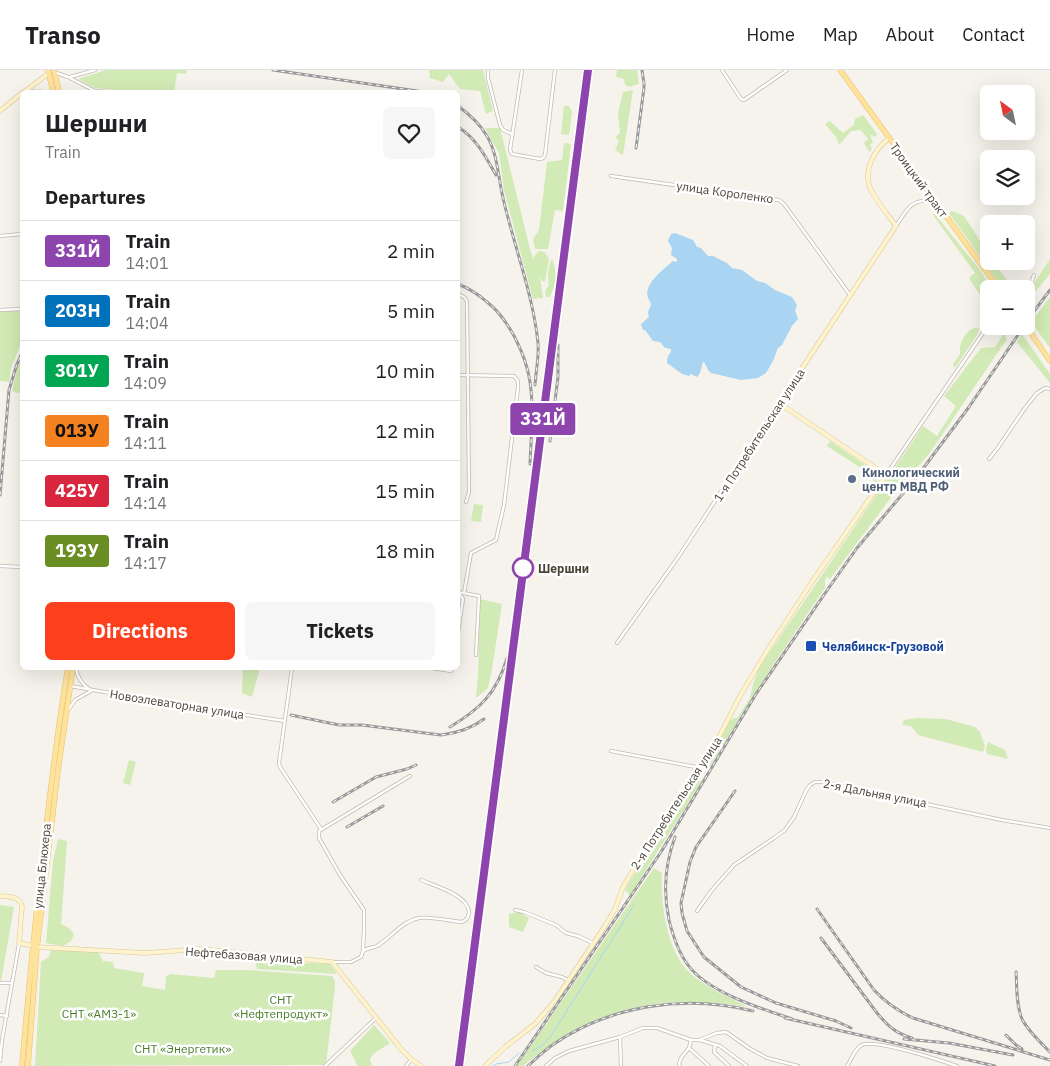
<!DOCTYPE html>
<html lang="en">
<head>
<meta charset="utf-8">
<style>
	body { margin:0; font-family:"IBM Plex Sans",sans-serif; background:#f6f6f6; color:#202124; height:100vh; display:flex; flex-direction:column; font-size:19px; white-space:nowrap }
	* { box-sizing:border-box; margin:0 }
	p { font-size:16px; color:#757577 }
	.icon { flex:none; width:28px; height:28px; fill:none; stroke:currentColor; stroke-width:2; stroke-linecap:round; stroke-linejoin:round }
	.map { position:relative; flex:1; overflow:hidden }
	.drawer { position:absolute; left:20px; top:20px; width:440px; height:580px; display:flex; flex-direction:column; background:#fff; border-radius:8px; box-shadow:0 5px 20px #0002 }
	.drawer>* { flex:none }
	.badge { padding:0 10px; border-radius:4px; font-size:18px; line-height:32px }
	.needle { width:32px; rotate:327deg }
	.buttons { position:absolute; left:980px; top:15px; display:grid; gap:10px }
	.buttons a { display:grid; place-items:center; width:55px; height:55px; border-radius:8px; background:#fff; box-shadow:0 5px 20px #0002; font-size:25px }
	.map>.badge { position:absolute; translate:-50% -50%; box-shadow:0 0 0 2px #fff }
	h2 { padding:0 25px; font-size:19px; line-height:45px }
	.round { display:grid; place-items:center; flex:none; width:52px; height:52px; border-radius:8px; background:#f6f6f6 }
	.head { display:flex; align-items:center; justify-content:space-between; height:85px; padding:0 25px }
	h1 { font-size:24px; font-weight:800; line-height:38px }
	.action { display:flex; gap:10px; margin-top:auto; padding:10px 25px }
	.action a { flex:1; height:58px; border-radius:8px; background:#fc3f1d; color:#fff; font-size:20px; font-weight:800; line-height:58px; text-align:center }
	.action a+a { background:#f6f6f6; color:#202124 }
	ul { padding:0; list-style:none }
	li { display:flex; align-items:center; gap:15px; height:60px; padding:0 25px; border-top:1px solid #e0e0e0 }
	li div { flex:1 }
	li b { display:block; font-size:19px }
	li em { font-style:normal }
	li .badge { min-width:55px; font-weight:700; text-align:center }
	header { display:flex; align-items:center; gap:30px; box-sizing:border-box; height:70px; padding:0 25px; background:#fff; border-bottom:1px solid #e0e0e0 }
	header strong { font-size:24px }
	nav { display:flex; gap:28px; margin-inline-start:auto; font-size:18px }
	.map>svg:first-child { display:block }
	.green { fill:#d2eab5 }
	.water { fill:#a9d4f2 }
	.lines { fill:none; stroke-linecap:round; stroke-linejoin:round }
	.stream { stroke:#a9d4f2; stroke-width:1 }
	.street-casing { stroke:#c2bbae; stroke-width:4 }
	.secondary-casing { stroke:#d6c79b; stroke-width:5 }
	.primary-casing { stroke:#e6c16a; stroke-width:5.5 }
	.street { stroke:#fff; stroke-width:2.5 }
	.secondary { stroke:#fff3cd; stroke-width:4 }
	.primary { stroke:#ffe39c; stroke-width:4.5 }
	.rail-casing { stroke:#9a9a9a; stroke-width:3 }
	.rail { stroke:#fff; stroke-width:1; stroke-dasharray:4; stroke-linecap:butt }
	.line-casing { stroke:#fff; stroke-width:11 }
	.line { stroke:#8e44ad; stroke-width:8 }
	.service-dot { fill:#5c6f8a; stroke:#fff; stroke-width:2 }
	.stop-dot { fill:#fff; stroke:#8e44ad; stroke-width:2.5 }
	.transit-dot { fill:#1a4fb4; stroke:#fff; stroke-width:2 }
	.labels { text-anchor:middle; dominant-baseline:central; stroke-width:5; stroke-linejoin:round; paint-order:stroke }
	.street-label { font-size:12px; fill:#4b4439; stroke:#fff }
	.service-label { font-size:12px; font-weight:bold; fill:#4e5e75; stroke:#fff; text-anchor:start }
	.stop-label { font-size:12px; font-weight:bold; fill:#4b4439; stroke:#fff; text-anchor:start }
	.transit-label { font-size:12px; font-weight:bold; fill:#164399; stroke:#fff; text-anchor:start }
	.park-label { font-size:12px; fill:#4a7f2a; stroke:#fff }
</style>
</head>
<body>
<header>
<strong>Transo</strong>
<nav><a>Home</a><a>Map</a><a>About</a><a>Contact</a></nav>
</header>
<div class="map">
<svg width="1050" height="996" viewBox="0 0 1050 996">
	<rect width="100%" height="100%" fill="#f6f3ec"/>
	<g class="green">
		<polygon points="106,0 187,0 186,4 177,3 174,22 136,22 95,18 78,9"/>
		<polygon points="429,0 483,0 493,41 486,44 480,21 460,19 449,4 443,12 430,8"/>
		<polygon points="617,0 637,0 639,14 629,17 625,15 624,9 616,7"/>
		<polygon points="633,20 623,85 615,80 617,76 619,71 615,67 620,63 618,43 623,22"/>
		<polygon points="564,36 569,36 572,42 569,65 561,64"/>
		<polygon points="863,45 877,64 875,67 870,64 873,73 870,74 872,79 869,82 864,73 868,69 861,60 851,61 839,75 836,67 825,54 830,51 843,63 854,55 855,49"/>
		<polygon points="485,58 500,58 530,179 533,188 539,181 545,182 549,190 545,211 542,211 540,207 543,228 533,229 504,120 499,83"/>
		<polygon points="564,73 571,74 563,141 555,140 548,179 535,179 533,169 539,160 547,92 562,90"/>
		<polygon points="952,141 964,146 989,185 989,191 993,191 1013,219 1003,219 949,143"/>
		<polygon points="934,143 980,200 992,219 989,219 989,255 982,257 980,256 986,245 987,236 969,208 975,203 933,145"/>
		<path d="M 552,189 C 558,205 556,212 550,227 L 546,227 L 545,221 L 549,215 C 547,208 548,195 552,189 Z"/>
		<polygon points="1050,189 1050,204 1035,222 1033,215"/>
		<polygon points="1050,227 1050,278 1034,256 1032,251"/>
		<polygon points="0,241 22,241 22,271 11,298 9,312 0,311"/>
		<polygon points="976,257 979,259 977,265 955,298 953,294 960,284 960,276 964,266 970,260"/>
		<path d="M 1004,263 L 1007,269 L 929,384 L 892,426 L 830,509 L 827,507 L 825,510 L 825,518 L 771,598 L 710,696 L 701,704 L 698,708 L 701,713 L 630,825 L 625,820 L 638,798 L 643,794 L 649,780 L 656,774 L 661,762 L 668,757 L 671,748 L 677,744 L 677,738 C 696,709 715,681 730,650 L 738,647 L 750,628 L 753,614 L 759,598 L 923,356 L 937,366 L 956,336 L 944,326 L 981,278 L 995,277 Z"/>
		<polygon points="1022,264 1050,304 1050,313 1017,272"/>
		<polygon points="22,287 22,324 14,322 12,320 19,293"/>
		<polygon points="830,371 876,402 879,408 875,414 873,412 875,407 827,376"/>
		<polygon points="474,434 483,435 481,452 471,451"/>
		<polygon points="480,529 502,534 492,599 488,618 476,628 478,604"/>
		<polygon points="243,598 260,598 252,627 242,623"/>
		<polygon points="917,648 946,649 975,657 980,662 985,676 983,682 918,665 911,656 902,655 904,650"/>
		<polygon points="988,672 1005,680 1008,689 987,684 986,679"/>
		<polygon points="129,690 136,692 130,715 123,713"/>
		<polygon points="58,769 67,771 61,854 69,858 74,864 71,871 63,876 46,873 53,791"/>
		<path d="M 654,798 L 662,803 C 660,833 667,883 691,904 C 708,919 729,927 748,937 C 661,922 592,938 523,996 L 517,996 Z"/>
		<polygon points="0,835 14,837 1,911 0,911"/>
		<polygon points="519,842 529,848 523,862 509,857 509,844"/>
		<polygon points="51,880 98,882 103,891 113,892 114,898 144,903 142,916 165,920 166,906 171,904 214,908 216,900 246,900 332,906 335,911 335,917 326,995 35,996 41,892 49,887"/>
		<polygon points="255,890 330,894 337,904 257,899"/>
		<polygon points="374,955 390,973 373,984 370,990 372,996 357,996 355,990 350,981"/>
	</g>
	<path class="water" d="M 675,163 L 693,170 L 697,177 L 701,178 L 708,186 L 713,186 L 727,193 L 732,198 L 742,200 L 757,211 L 765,213 L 775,220 L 792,227 L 797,235 L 795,240 L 798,249 L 792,256 L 782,275 L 778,278 L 773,291 L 766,303 L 758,308 L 741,310 L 711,303 L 708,300 L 704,292 L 703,292 L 700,303 L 697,307 L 691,304 L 689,306 L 682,304 L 667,293 C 667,288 668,285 671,282 L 671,279 C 661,277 666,278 660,272 L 653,271 L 645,260 L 643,260 L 641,254 L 649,247 L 648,242 L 651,235 C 651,233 649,230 648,228 C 643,214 664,199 673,191 L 675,192 L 677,191 L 677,189 L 671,185 L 672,178 L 668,171 L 671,164 Z"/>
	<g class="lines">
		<g class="stream">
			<polyline points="532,981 544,974 552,964 634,835"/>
			<polyline points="493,996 496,994 509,992 519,983"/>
		</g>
		<defs>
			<g id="street">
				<polyline points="488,0 488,8 500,55 503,60 512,64"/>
				<polyline points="522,0 510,80 512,84 540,89 543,88 545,85 555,0"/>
				<polyline points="722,0 741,29 744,30 787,0"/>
				<polyline points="54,2 68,7 95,21 108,22"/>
				<polyline points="70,7 95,0"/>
				<polyline points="611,106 779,130 784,134 850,225"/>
				<path d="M 896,156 C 908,138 910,130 933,130"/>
				<polyline points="0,166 22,164"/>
				<polyline points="458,224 464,227 467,231 469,422 466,432"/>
				<path d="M 1026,234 C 1030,225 1030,215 1034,205"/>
				<polyline points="0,240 22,239"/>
				<polyline points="458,305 514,306 518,311 518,318 504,435 496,470 471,483 464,523"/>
				<polyline points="989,389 997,379 1025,338 1037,323 1045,318 1050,319"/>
				<polyline points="886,405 983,263 990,256"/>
				<polyline points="0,496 22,497"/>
				<polyline points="458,522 479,526 476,585"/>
				<polyline points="458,562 463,529 459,523"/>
				<polyline points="617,573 679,486 779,333"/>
				<path d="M 76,598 C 77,606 82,614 89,619"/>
				<polyline points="292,598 279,693 280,697 321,759"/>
				<polyline points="432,598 451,601 452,598"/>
				<polyline points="70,616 162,632 285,651"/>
				<polyline points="69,639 75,630 91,621"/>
				<polyline points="611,681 701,698"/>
				<polyline points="515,840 524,842 556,855 566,863 578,866 593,873"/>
				<polyline points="697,841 712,820 734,795 774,768 785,760 794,747 806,721 810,715 815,712 822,712 1002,750 1050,758"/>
				<path d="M 363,881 C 367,878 373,878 377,876 C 392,867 402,851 419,848 C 428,846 451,851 462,852 C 466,850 468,849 469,843 C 469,825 435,816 421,810"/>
				<polyline points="332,892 351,892 361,887 363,881 364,859 364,840 340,805 319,768 319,761 410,706"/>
				<polyline points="536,897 546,903 562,907 569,911"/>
				<polyline points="0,913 11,913"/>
				<polyline points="0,945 7,946"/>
				<polyline points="620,968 621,996"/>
				<polyline points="700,970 720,976 747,996"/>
				<polyline points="715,975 714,982 729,996"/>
				<polyline points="689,978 709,996"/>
				<polyline points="0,991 2,970 19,874"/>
				<polyline points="325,996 376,948"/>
				<polyline points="406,996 411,990"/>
				<polyline points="546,996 555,988 569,981 620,967 643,958 657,958 691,970 699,970 717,963 726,962 749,978 767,988 798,996"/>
				<polyline points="680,996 679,994 681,988 689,978 691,970"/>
				<path d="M 847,996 C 851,990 854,981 860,976 C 871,967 942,991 957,996"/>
			</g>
			<g id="secondary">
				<polyline points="24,22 49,3"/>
				<polyline points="29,22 41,22"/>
				<polyline points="0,41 22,23"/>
				<path d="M 0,826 C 9,827 19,826 22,836 L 19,873 L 33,876"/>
				<polyline points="37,877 146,883 200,879 332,892 401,979 411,989 421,996"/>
				<path d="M 485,996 L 505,977 L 535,954 L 554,932 L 603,859 L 615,839 L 623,817 L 633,800 L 707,688 L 718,669 L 740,626 L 770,576 L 812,512 L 886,405 L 779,333 L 896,156 C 888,145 877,132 871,120 C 862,101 874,80 889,68"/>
			</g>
			<g id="primary">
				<polyline points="48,0 53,22"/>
				<polyline points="54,0 59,22"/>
				<polyline points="840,0 999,219"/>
				<polyline points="1026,256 1050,291"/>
				<path d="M 22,996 C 30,903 39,810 51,717 C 56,677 61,637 68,598"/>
				<polyline points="28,996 37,877 58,700 73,598"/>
			</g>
		</defs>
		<use href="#street" class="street-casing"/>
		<use href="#secondary" class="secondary-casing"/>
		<use href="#primary" class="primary-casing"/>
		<use href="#street" class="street"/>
		<use href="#secondary" class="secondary"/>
		<use href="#primary" class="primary"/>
		<defs>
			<g id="rail">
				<polyline points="273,0 424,22"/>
				<path d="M 458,36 C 469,44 480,54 487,66 C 498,85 498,107 503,128 C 514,176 533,224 538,273 C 539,287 536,301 535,315"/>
				<path d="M 458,57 C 476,68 486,87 496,105"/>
				<polyline points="636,78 644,18 644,13 642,0"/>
				<path d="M 458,214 C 468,218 478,224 487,232 C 509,249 526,285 530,312 C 534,339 531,367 530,394"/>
				<polyline points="1026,252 1050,220"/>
				<polyline points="550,371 558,307 558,275"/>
				<polyline points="0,425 9,320 17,294 22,283"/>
				<path d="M 291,645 L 339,655 L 362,655 L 441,665 C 457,663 471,659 484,649"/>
				<path d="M 450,657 C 480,639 497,623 507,588"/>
				<polyline points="735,721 696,777 690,792 681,833 682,843 687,861 704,887 741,917 776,933 836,951 851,958"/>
				<polyline points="333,732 376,707 407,699 416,695"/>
				<polyline points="347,757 383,736"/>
				<path d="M 675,767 C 665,794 663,822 669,850 C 673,866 678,882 688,895 C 707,922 762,939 792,949"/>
				<path d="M 817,839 L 874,920 C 885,932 898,941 913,948 L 1050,990"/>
				<path d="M 821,868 L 877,943 C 888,956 895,963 912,968"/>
				<path d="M 1016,902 C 1017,917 1016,935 1022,949 C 1028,961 1040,972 1050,982"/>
				<polyline points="785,948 995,996"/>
				<polyline points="1006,965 1016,975 1022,979"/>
				<polyline points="904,969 949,973 1013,985"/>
				<polyline points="459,996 588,0"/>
				<polyline points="515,996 661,782 756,624 828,519 857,478 916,408 969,337 1024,256"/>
				<path d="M 528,996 C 535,989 543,982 551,976 C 609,935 685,924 753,941"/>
			</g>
		</defs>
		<use href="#rail" class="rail-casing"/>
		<use href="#rail" class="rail"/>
	</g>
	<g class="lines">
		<defs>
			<polyline id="line" points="459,996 588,0"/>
		</defs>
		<use href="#line" class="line-casing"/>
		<use href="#line" class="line"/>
	</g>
	<circle class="service-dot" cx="852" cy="409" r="5"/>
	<circle class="stop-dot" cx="523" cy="498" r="10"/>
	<rect class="transit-dot" x="805" y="570" width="12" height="12" rx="2.5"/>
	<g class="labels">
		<g class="street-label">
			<text transform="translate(919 110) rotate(54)">Троицкий тракт</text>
			<text transform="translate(725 122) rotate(8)">улица Короленко</text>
			<text transform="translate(759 365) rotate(-57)">1-я Потребительская улица</text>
			<text transform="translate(177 634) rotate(9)">Новоэлеваторная улица</text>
			<text transform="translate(875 723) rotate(11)">2-я Дальняя улица</text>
			<text transform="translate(676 733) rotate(-57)">2-я Потребительская улица</text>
			<text transform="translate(42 796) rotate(-84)">улица Блюхера</text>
			<text transform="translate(244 885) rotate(4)">Нефтебазовая улица</text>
		</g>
		<g class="service-label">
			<text x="862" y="402">Кинологический<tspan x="862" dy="14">центр МВД РФ</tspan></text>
		</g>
		<g class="stop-label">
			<text x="538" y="498">Шершни</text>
		</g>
		<g class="transit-label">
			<text x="822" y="576">Челябинск-Грузовой</text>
		</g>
		<g class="park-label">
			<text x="281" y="929">СНТ<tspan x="281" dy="14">«Нефтепродукт»</tspan></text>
			<text x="99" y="943">СНТ «АМЗ-1»</text>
			<text x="183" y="978">СНТ «Энергетик»</text>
		</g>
	</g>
</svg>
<div class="buttons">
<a><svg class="needle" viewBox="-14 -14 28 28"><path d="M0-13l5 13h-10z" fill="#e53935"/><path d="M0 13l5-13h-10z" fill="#757577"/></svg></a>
<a><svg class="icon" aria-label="layers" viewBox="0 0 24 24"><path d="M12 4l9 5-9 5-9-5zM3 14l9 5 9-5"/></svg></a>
<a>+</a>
<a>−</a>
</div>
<b class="badge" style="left:543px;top:349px;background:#8e44ad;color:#fff">331Й</b>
<section class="drawer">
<div class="head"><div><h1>Шершни</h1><p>Train</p></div><a class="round"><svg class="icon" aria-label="heart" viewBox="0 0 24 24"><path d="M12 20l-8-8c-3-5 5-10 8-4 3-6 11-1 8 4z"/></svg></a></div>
<h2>Departures</h2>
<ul>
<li><span class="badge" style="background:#8e44ad;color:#fff">331Й</span><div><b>Train</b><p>14:01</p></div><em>2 min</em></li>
<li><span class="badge" style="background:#0072bc;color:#fff">203Н</span><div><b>Train</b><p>14:04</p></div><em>5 min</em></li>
<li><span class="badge" style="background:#00a651;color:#fff">301У</span><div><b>Train</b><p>14:09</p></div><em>10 min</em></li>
<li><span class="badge" style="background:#f58220;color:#111">013У</span><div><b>Train</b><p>14:11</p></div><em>12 min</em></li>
<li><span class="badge" style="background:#d7263d;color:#fff">425У</span><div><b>Train</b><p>14:14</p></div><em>15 min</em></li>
<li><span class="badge" style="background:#6b8e23;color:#fff">193У</span><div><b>Train</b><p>14:17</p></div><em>18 min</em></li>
</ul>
<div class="action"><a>Directions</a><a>Tickets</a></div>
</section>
</div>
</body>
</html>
